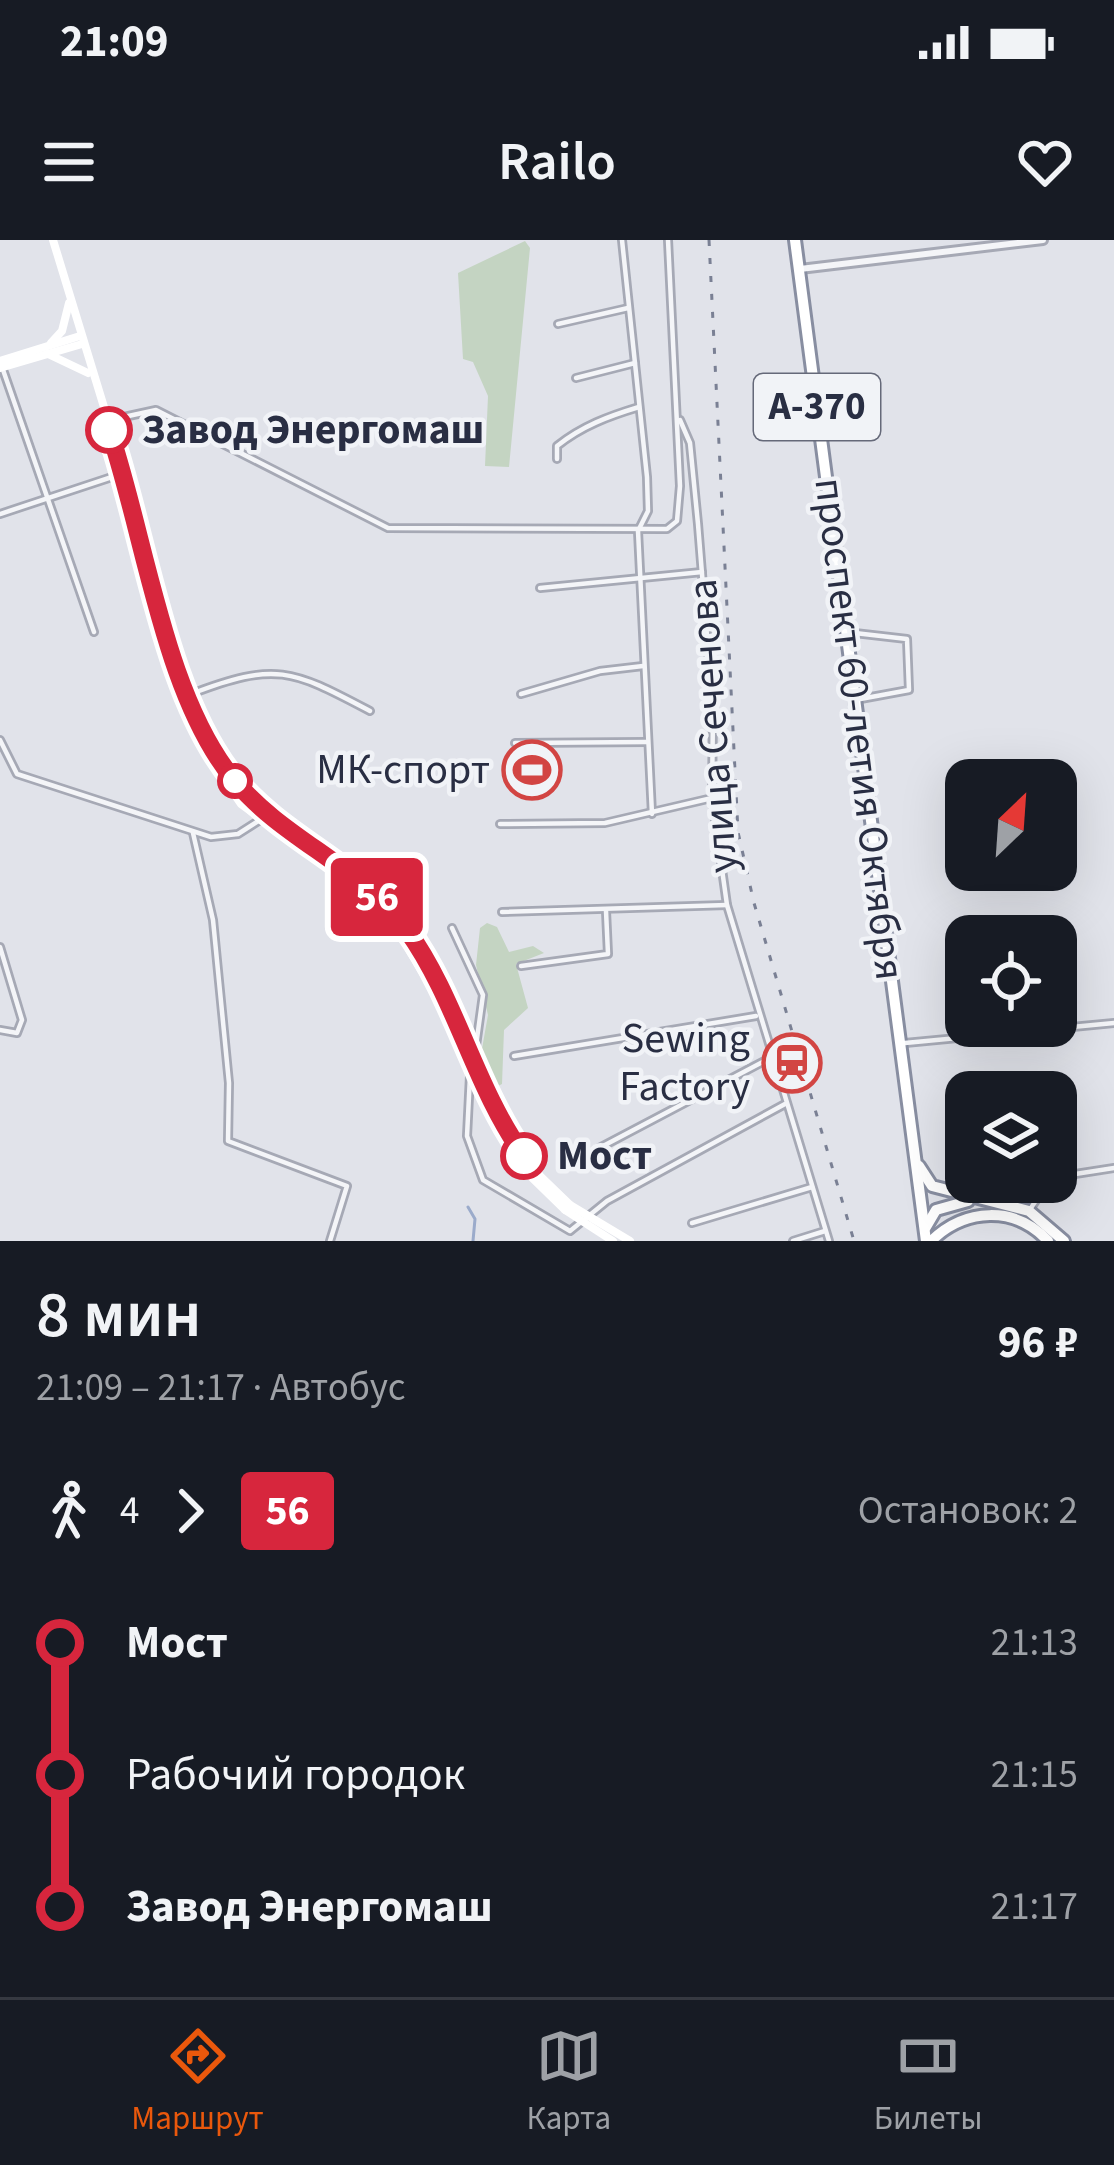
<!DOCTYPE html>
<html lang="ru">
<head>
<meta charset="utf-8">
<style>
	body { margin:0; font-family:"Source Sans 3",sans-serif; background:#20242c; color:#f1f3f6; height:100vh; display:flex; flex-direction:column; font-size:45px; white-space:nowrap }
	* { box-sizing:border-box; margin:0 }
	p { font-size:39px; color:#9ea1a6 }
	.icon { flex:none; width:66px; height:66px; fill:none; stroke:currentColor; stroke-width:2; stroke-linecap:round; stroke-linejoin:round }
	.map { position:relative; height:1001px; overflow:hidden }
	.drawer { display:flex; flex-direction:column; background:#171b24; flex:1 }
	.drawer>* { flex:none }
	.badge { padding:0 24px; border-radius:9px; font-size:42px; line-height:78px }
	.needle { width:78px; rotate:25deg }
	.fabs { position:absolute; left:945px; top:519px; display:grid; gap:24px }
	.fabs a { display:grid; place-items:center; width:132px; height:132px; border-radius:24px; background:#171b24; box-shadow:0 12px 48px #0002; font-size:60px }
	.map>.badge { position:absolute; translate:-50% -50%; box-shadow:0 0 0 6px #fff }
	.legs { display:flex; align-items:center; gap:18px; height:132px; padding:0 36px; font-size:39px }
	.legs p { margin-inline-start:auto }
	.headline { display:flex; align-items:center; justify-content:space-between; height:204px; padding:0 36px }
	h1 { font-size:66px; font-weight:600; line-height:90px }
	ul { padding:0 36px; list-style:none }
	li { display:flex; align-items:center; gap:42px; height:132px; font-size:45px }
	li i { display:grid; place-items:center; width:18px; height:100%; margin:0 15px; background:currentColor }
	li i::after { content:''; width:30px; height:30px; margin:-15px; border:9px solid; border-radius:50%; background:#171b24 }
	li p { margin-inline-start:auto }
	li:first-child i { background:linear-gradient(#0000 50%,currentColor 0) }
	li:last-child i { background:linear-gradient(currentColor 50%,#0000 0) }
	.status { display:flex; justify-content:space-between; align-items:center; height:84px; padding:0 60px; background:#171b24; direction:ltr }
	.status svg { height:33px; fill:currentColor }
	header { display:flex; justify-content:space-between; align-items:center; height:156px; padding:0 36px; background:#171b24; font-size:54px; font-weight:600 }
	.dock { display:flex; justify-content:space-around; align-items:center; height:168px; border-top:3px solid #363941; background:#171b24; font-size:33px; color:#9ea1a6 }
	.dock a { display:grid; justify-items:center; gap:6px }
	.dock .active { color:#ea580c }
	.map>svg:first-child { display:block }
	.green { fill:#c4d4c2 }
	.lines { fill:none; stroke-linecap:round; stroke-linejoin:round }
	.stream { stroke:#9babcb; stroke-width:3 }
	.minor-casing { stroke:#a6a9b5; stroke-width:10 }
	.tertiary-casing { stroke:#a6a9b5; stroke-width:12 }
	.trunk-casing { stroke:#888ea1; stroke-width:16 }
	.minor { stroke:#f4f5f8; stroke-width:4.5 }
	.tertiary { stroke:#f4f5f8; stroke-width:6 }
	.secondary { stroke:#fff; stroke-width:8 }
	.trunk { stroke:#fff; stroke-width:10 }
	.rail { stroke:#7a8094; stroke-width:3; stroke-dasharray:6 12; stroke-linecap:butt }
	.secondary-bridge { stroke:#fff; stroke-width:8 }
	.line-1-casing { stroke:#fff; stroke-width:27 }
	.line-1 { stroke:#d7263d; stroke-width:18 }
	.stop-1-dot { fill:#fff; stroke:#d7263d; stroke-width:6 }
	.labels { text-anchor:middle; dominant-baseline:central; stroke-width:9; stroke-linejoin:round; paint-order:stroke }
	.shield { fill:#f1f3f7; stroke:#656979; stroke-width:3 }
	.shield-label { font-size:39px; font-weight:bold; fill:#292e43 }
	.stop-label { font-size:42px; font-weight:bold; fill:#292e43; stroke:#f1f3f7; text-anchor:start }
	.street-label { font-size:42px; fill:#292e43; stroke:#f1f3f7 }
	.poi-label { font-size:42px; fill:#292e43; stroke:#f1f3f7; text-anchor:end }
</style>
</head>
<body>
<div class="status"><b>21:09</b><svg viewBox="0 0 49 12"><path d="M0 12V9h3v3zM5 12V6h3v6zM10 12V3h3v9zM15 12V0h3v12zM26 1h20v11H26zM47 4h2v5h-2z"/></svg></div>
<header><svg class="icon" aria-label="menu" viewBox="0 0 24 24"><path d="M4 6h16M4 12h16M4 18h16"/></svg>Railo<svg class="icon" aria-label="heart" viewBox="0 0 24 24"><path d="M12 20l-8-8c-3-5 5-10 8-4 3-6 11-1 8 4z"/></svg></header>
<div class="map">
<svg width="1114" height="1001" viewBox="0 0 1114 1001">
	<rect width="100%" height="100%" fill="#e1e3ea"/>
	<g class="green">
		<polygon points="525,1 530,8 509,227 485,226 488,156 473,122 463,119 458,33"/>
		<polygon points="487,683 497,687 509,712 533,706 544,713 516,724 528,768 504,790 502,844 496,847 480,820 488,775 476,725 480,688"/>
	</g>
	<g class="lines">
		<polyline class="stream" points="468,967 475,979 473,1001"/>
		<defs>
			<g id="minor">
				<polyline points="622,0 647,237 648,271 638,291 652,574"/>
				<polyline points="558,84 628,68"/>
				<polyline points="2,127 94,392"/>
				<polyline points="576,138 635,123"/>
				<polyline points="110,180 156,170 388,288 667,289 677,281 680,246 668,0"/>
				<polyline points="680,180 690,203 698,284 713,471 712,558 727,665 829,1001"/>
				<path d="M 557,219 L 557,206 C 582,186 609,176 639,167"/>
				<polyline points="0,274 124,233"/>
				<polyline points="540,348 702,332"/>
				<polyline points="846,392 907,399 909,450 855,460"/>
				<path d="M 191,454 C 277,421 292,430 370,471"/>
				<polyline points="521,454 600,431 643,426"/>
				<polyline points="0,500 17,534 211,597 238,594 263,578"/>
				<polyline points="515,503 647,502"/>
				<polyline points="500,584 605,583 712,558"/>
				<polyline points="193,593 213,680 229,843 228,901 347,946 330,1001"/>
				<polyline points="502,672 727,665"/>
				<polyline points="452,688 483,755 475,813"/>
				<polyline points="0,707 22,780 17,793 0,790"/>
				<polyline points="521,726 608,714 606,671"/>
				<polyline points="905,803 1114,783"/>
				<polyline points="514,816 756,776"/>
				<polyline points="470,836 467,896 483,940 570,991 607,961 785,864"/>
				<polyline points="567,925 772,817"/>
				<polyline points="1056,937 1114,928"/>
				<polyline points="1029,971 1048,942"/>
				<polyline points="692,983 812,947"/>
				<polyline points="793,1001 825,991"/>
			</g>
			<polyline id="tertiary" points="800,29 1043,0"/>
			<g id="trunk">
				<polyline points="795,0 926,1001"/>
				<polyline points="919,926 932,946 1029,971 1064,1001"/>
				<polyline points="926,987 936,970 968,961"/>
				<path d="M 931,1001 C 965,968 1015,965 1048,1001"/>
			</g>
		</defs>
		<use href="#minor" class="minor-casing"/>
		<use href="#tertiary" class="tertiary-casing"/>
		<use href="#trunk" class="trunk-casing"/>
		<use href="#minor" class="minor"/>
		<use href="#tertiary" class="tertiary"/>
		<g class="secondary">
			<polyline points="53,0 129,249 172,434 198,501 241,564 341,638 398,691 444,769"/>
			<polyline points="51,103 62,91 69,63"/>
			<polyline points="48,114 88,133"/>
			<polyline points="0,121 80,96"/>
			<polyline points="0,128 82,104"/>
			<polyline points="164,384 196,475 232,538 268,574 388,667 452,766"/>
			<polyline points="505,888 541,937 570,965"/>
			<polyline points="498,891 525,931 565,970"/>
		</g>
		<use href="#trunk" class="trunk"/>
		<polyline class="rail" points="709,0 738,592 754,663 854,1001"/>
		<g class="secondary-bridge">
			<polyline points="452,766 505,888"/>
			<polyline points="444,769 498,891"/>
			<polyline points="570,965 630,1001"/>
			<polyline points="565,970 613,1001"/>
		</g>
	</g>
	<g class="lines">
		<defs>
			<path id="line-1" d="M 109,190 C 145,295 164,457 235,541 C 284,600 362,627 407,690 C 457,760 474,846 524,916"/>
		</defs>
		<use href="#line-1" class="line-1-casing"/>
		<use href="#line-1" class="line-1"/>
	</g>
	<defs>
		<symbol id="stadium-ring" viewBox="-11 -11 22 22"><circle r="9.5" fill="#f1f3f7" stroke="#d24543" stroke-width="1.5"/><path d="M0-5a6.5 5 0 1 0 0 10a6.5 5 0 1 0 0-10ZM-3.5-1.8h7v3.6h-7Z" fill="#d24543"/></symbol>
		<symbol id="station-ring" viewBox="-11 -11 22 22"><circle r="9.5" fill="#f1f3f7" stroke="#d24543" stroke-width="1.5"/><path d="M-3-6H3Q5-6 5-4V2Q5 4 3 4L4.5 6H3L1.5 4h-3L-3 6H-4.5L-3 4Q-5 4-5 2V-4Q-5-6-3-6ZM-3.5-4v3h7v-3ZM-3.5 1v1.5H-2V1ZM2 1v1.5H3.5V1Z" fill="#d24543"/></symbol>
	</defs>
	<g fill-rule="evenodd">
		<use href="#stadium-ring" x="499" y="497" width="66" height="66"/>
		<use href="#station-ring" x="759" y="790" width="66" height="66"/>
	</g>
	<g class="stop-1-dot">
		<circle cx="109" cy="190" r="21"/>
		<circle cx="235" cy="541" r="15"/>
		<circle cx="524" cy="916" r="21"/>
	</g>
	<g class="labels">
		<rect class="shield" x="754" y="134" width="126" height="66" rx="9"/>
		<g class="shield-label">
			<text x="817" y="167">А-370</text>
		</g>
		<g class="stop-label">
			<text x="142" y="190">Завод Энергомаш</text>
			<text x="557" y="916">Мост</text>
		</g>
		<g class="street-label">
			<text transform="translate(713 486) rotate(-94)">улица Сеченова</text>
			<text transform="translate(859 489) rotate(83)">проспект 60-летия Октября</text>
		</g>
		<g class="poi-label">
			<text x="490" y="530">МК-спорт</text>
			<text x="750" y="799">Sewing<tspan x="750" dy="48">Factory</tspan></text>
		</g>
	</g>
</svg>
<div class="fabs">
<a><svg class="needle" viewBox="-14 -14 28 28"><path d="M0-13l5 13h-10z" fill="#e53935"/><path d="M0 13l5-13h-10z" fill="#9ea1a6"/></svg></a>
<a><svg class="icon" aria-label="locate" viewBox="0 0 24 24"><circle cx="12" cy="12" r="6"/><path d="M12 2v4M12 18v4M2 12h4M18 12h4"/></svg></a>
<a><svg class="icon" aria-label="layers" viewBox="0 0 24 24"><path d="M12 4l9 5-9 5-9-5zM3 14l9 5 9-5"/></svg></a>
</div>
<b class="badge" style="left:377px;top:657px;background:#d7263d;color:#fff">56</b>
</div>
<section class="drawer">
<div class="headline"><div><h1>8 мин</h1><p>21:09 – 21:17 · Автобус</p></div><b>96 ₽</b></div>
<div class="legs"><svg class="icon" aria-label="walk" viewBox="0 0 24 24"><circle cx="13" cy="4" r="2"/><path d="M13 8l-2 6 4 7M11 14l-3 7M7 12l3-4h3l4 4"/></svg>4<svg class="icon" aria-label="forward" viewBox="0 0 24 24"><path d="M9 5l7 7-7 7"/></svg><b class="badge" style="background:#d7263d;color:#fff">56</b><p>Остановок: 2</p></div>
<ul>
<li><i style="color:#d7263d"></i><b>Мост</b><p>21:13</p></li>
<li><i style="color:#d7263d"></i><span>Рабочий городок</span><p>21:15</p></li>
<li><i style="color:#d7263d"></i><b>Завод Энергомаш</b><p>21:17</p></li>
</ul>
</section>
<nav class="dock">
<a class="active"><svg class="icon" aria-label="directions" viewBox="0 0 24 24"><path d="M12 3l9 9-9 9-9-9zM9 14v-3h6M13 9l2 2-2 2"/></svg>Маршрут</a>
<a><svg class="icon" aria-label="map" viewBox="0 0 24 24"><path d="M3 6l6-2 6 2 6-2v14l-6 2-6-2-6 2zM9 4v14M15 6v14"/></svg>Карта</a>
<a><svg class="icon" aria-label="tickets" viewBox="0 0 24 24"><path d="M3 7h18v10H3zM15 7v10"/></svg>Билеты</a>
</nav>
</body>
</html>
